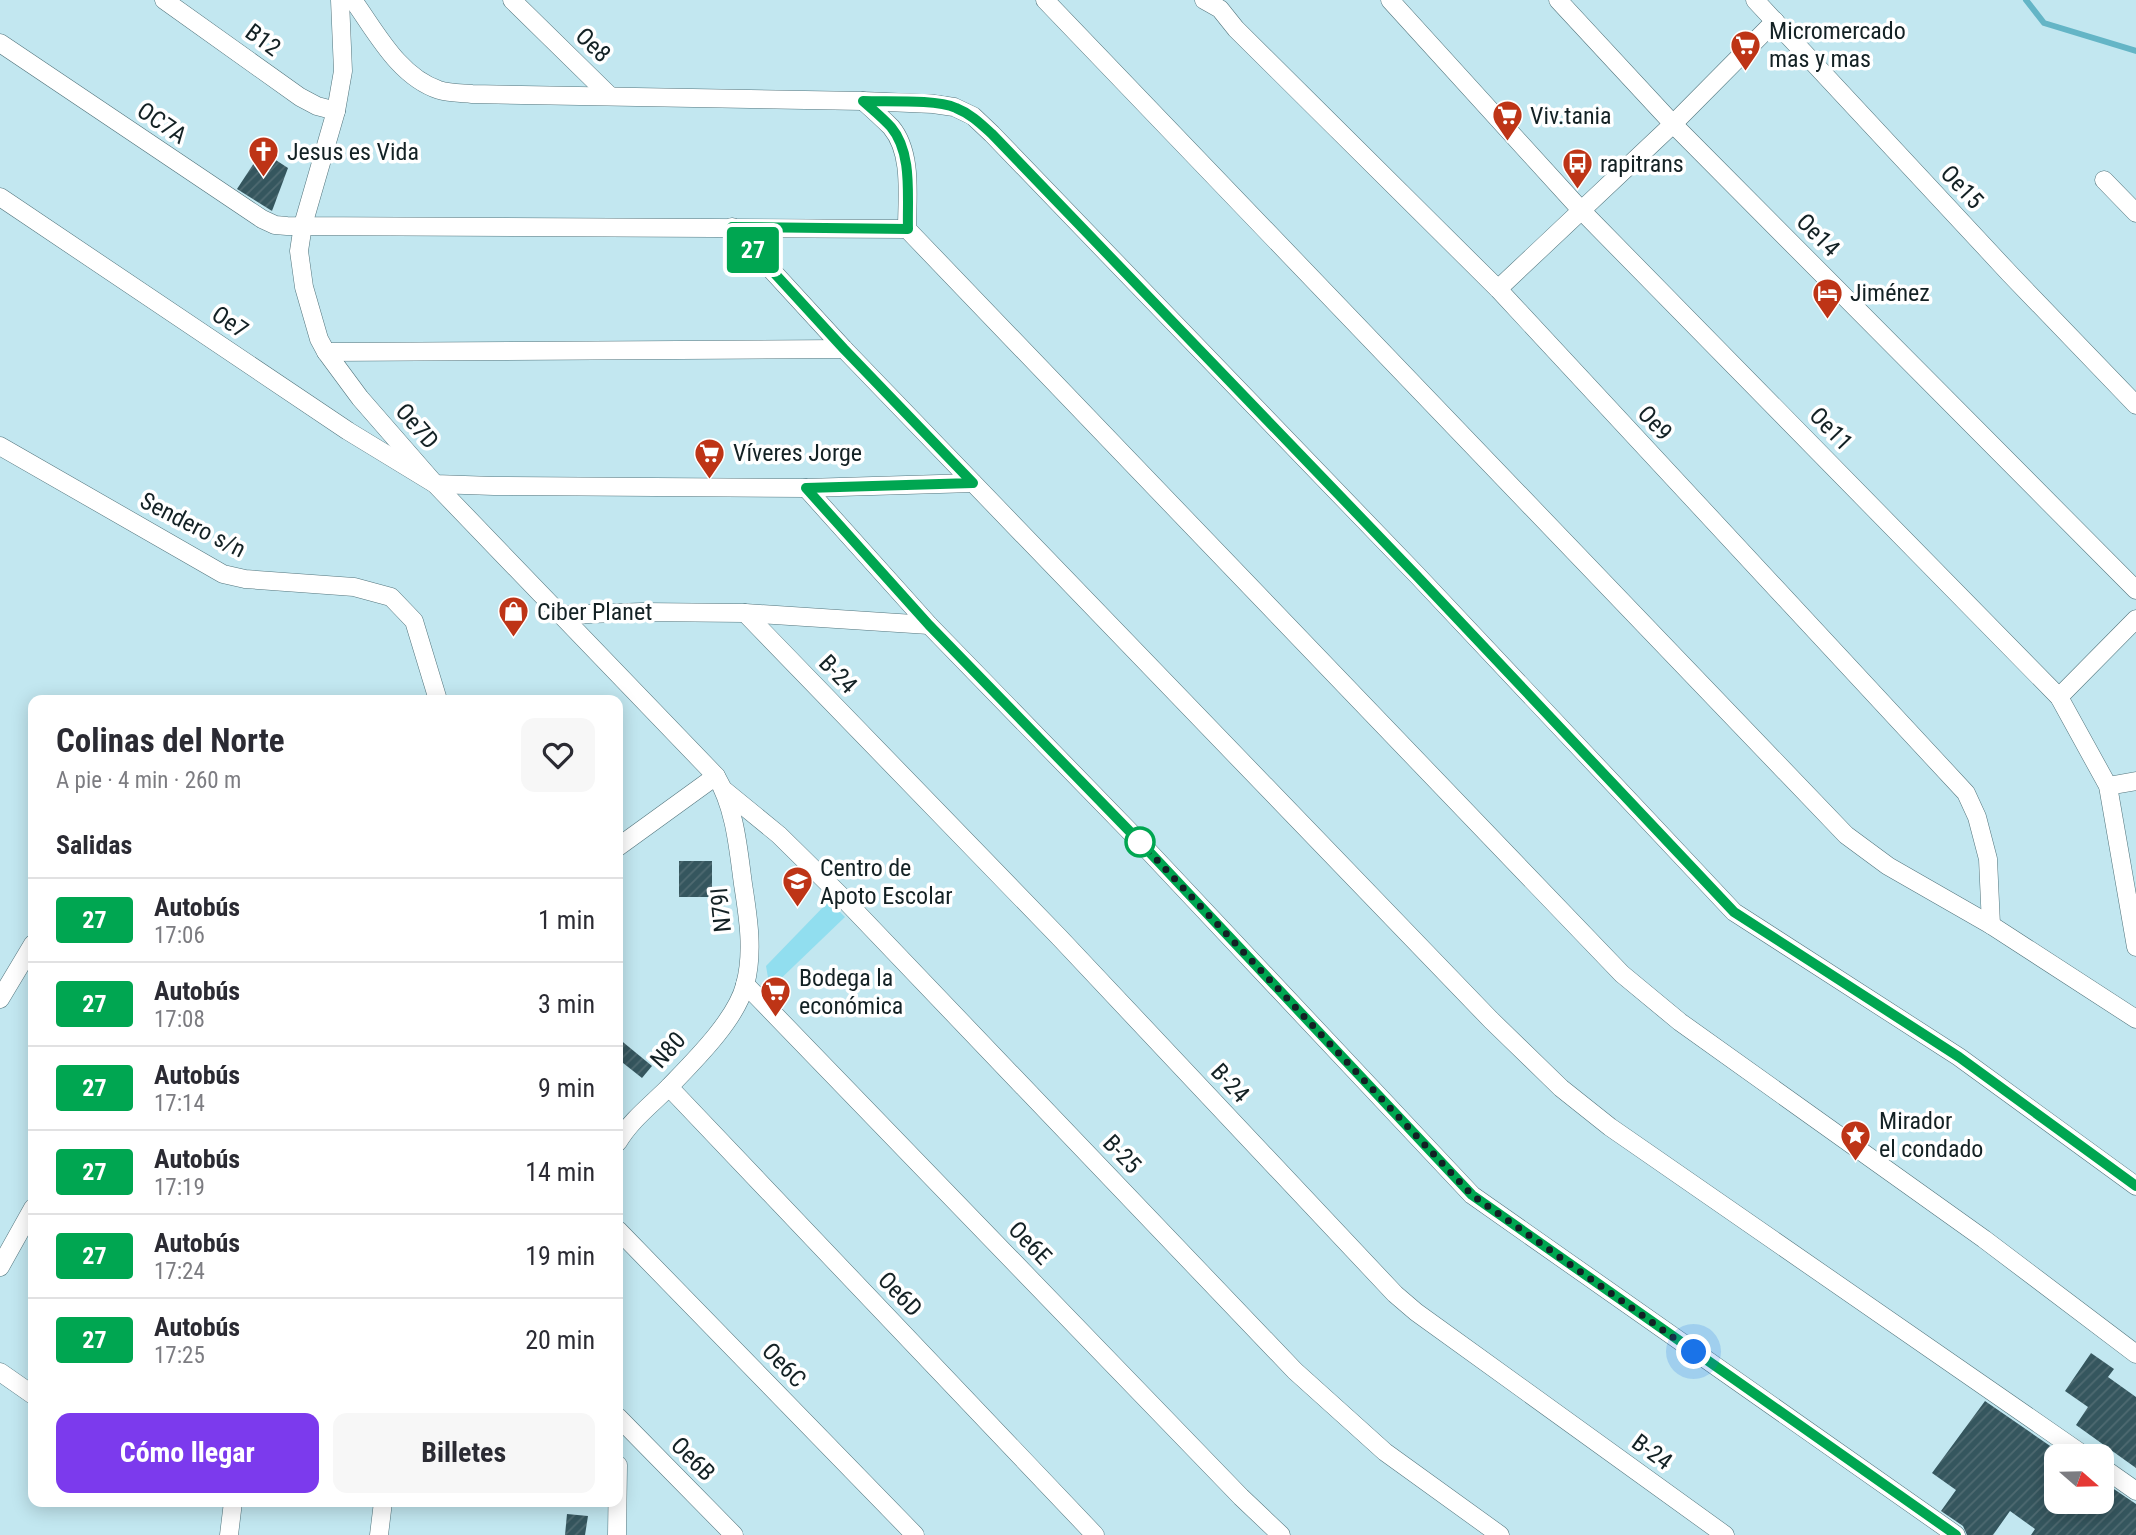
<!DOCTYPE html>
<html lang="es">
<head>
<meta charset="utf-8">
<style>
	body { margin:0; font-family:"Roboto Condensed",sans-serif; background:#f7f7f7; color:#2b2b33; height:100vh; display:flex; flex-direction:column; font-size:26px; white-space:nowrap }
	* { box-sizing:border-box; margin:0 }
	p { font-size:23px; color:#7c7c81 }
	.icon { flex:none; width:38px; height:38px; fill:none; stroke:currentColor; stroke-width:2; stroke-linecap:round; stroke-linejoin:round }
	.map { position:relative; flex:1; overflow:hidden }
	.panel { position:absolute; left:28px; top:695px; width:595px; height:812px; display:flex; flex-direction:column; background:#fff; border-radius:14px; box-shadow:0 4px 18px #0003 }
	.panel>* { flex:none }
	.badge { padding:0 14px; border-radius:5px; font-size:24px; line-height:46px }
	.needle { width:46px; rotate:110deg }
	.buttons { position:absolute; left:2044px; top:1444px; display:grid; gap:14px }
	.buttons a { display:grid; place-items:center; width:70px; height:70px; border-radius:14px; background:#fff; box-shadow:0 4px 18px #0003; font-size:35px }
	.you { position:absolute; width:35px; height:35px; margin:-18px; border:5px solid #fff; border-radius:50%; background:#1a73e8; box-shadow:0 0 0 10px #1a73e833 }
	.map>.badge { position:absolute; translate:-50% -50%; box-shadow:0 0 0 4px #fff }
	h2 { padding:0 28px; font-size:26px; line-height:63px }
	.round { display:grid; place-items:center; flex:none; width:74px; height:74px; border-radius:14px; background:#f7f7f7 }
	.summary { display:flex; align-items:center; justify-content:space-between; height:119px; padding:0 28px }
	h1 { font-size:33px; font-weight:700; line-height:52px }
	.cta { display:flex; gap:14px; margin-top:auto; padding:14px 28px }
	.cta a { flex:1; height:80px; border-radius:14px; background:#7c3aed; color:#fff; font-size:28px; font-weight:700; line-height:80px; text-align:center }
	.cta a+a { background:#f7f7f7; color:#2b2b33 }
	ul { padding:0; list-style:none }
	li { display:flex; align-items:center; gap:21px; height:84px; padding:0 28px; border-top:2px solid #e1e1e2 }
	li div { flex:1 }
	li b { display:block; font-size:26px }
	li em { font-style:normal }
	li .badge { min-width:77px; font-weight:700; text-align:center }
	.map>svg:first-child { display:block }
	.green { fill:#91deef }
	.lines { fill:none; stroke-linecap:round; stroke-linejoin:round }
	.stream { stroke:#64b5c6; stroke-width:6 }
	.building { fill:url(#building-hatch) }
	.street-casing { stroke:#53757d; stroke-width:19 }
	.street { stroke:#fff; stroke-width:18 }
	.line-casing { stroke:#fff; stroke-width:16 }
	.line { stroke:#00a651; stroke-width:10 }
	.walk { stroke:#132124; stroke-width:7; stroke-dasharray:0 12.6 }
	.stop-dot { fill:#fff; stroke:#00a651; stroke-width:3.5 }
	.labels { text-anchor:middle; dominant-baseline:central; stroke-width:7; stroke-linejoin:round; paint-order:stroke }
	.poi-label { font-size:24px; fill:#132124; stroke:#fff; text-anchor:start }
	.street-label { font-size:24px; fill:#132124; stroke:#fff }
</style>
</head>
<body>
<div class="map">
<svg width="2136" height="1535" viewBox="0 0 2136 1535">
	<defs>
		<pattern id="building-hatch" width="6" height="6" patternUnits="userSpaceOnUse" patternTransform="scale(1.75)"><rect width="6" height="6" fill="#35565e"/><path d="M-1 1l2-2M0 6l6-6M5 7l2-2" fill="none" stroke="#4f6a71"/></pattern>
	</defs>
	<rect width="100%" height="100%" fill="#c2e7f0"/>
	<polygon class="green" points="829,901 845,917 770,989 766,966"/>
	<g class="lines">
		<polyline class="stream" points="2026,0 2044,23 2136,51"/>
	</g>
	<g class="building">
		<polygon points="262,151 288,168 272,211 237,189"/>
		<rect x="679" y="861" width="33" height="36"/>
		<polygon points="618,1038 652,1066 642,1078 618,1059"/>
		<polygon points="2091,1353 2114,1369 2108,1377 2136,1397 2136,1468 2076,1425 2088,1407 2065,1391"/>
		<polygon points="1985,1401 2056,1450 2056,1502 2102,1502 2102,1481 2136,1504 2136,1535 2031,1535 2035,1529 2010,1511 1993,1535 1967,1535 1963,1526 1941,1511 1956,1490 1932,1473"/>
		<polygon points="567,1514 588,1516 585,1535 565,1535"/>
	</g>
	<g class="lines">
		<defs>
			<g id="street">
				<polyline points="164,0 300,97 317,106 336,111"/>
				<path d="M 340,0 L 343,71 L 336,111 L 303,225 L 299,251 L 304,287 L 319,339 L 326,352 L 360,398 L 435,484 L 716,776 C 735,808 738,847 743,884 C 748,916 754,952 745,985 C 736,1020 694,1061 669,1087 C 651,1105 631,1120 618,1142"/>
				<path d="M 353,0 C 376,32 399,77 439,90 C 449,93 461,93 472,94 L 863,101 L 933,104 L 954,107 L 973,116 L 992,134 L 1417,575 L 1734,912 L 1959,1057 L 2136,1186"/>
				<polyline points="512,0 610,96"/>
				<polyline points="1045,0 1846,835 1888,866 1991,925 2136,1019"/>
				<polyline points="1204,0 1220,9 1236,29 1498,289 1966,793 1977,817 1988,859 1991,925"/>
				<polyline points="1390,0 1581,210 2059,697 2108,786 2136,947"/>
				<polyline points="1558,0 1673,124 2136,590"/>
				<polyline points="1755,0 2010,274 2136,405"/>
				<polyline points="0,43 262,219 275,225 287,226 907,229"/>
				<path d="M 863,101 C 872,109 882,118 891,127 C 913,153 907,197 907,229 L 1622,974 L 1680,1022 L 1984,1239 L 2136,1354"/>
				<polyline points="2104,180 2136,213"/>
				<polyline points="0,197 348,431 435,484 494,486 806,488 973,483"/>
				<polyline points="732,227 844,349 1491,1020 1561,1088 1610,1127 2085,1456"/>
				<polyline points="1498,289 1673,124 1775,21"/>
				<polyline points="326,352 844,349"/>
				<polyline points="0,446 223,574 245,579 354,587 391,597 414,621 438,700"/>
				<polyline points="806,488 929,625 1140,842 1472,1195 1956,1535"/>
				<polyline points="745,613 1059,937 1395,1294 1416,1312 1725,1535"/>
				<polyline points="562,615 642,612 745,613 929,625"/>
				<polyline points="2059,697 2136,619"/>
				<polyline points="2108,786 2136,781"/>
				<polyline points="724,790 779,835 842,897 1295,1371 1385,1452 1500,1535"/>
				<polyline points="618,847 716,776"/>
				<polyline points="745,984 1241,1497 1281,1535"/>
				<polyline points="0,999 33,944"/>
				<polyline points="669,1087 1095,1535"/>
				<polyline points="618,1230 915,1535"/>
				<polyline points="0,1267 33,1208"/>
				<polyline points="0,1372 33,1395"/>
				<polyline points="618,1417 734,1535"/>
				<polyline points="2102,1467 2136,1491"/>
				<polyline points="229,1535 233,1502"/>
				<polyline points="379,1535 383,1502"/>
				<polyline points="617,1535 618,1465"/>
			</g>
		</defs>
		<use href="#street" class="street-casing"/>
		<use href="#street" class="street"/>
	</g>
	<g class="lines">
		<defs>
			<path id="line" d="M 1956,1535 L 1472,1195 L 1140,842 L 929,625 L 806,488 L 973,483 L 844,349 L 732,227 L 908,229 C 907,197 913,153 891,127 C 883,118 872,109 863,101 C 888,102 935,99 956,108 C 971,114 981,124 992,134 L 1416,575 L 1734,912 L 1959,1057 L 2136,1186"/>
		</defs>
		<use href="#line" class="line-casing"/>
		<use href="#line" class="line"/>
		<polyline class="walk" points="1140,842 1472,1195 1694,1352"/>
	</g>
	<defs>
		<symbol id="supermarket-pin" viewBox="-11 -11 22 30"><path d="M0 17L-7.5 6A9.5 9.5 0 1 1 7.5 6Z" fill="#be3416" stroke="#fff"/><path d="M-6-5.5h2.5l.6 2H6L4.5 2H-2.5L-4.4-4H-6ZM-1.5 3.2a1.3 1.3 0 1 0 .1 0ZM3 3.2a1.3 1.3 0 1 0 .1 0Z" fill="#fff"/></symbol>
		<symbol id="church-pin" viewBox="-11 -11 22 30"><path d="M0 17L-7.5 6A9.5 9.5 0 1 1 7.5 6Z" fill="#be3416" stroke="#fff"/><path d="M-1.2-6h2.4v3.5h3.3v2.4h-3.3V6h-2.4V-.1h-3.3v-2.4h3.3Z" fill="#fff"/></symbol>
		<symbol id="bus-pin" viewBox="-11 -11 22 30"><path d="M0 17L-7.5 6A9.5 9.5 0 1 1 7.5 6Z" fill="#be3416" stroke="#fff"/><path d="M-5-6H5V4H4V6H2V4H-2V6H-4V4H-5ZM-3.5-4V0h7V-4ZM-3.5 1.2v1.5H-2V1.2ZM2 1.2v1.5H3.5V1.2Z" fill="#fff"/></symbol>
		<symbol id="hotel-pin" viewBox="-11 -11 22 30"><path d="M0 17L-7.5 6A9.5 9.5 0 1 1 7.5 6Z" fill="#be3416" stroke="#fff"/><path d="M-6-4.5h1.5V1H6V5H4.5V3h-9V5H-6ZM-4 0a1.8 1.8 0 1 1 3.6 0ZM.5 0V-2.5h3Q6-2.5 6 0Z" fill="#fff"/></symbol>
		<symbol id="shop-pin" viewBox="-11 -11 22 30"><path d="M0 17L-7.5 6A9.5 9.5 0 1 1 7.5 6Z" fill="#be3416" stroke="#fff"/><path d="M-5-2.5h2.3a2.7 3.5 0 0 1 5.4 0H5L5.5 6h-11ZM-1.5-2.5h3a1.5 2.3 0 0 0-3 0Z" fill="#fff"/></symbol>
		<symbol id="school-pin" viewBox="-11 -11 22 30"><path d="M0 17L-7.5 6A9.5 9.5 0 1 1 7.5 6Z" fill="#be3416" stroke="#fff"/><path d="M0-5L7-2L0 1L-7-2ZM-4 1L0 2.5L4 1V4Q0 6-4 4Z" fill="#fff"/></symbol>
		<symbol id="sight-pin" viewBox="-11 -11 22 30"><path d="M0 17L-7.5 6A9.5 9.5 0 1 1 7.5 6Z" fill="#be3416" stroke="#fff"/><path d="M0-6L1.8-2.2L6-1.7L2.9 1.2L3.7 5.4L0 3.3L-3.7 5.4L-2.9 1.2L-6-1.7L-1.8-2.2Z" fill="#fff"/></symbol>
	</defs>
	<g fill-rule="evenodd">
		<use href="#supermarket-pin" x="1728" y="28" width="35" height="47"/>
		<use href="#supermarket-pin" x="1490" y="98" width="35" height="47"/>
		<use href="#church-pin" x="246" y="134" width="35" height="47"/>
		<use href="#bus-pin" x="1560" y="146" width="35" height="47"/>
		<use href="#hotel-pin" x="1810" y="276" width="35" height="47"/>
		<use href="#supermarket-pin" x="692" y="436" width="35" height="47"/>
		<use href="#shop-pin" x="496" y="594" width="35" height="47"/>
		<use href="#school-pin" x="780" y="864" width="35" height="47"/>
		<use href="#supermarket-pin" x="758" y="974" width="35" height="47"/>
		<use href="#sight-pin" x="1838" y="1118" width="35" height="47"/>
	</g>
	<circle class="stop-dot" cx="1140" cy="842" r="14"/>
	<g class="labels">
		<g class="poi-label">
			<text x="1769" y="31">Micromercado<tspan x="1769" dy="28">mas y mas</tspan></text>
			<text x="1530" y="116">Viv.tania</text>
			<text x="287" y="152">Jesus es Vida</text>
			<text x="1600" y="164">rapitrans</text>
			<text x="1850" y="293">Jiménez</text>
			<text x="733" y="453">Víveres Jorge</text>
			<text x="537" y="612">Ciber Planet</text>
			<text x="820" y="868">Centro de<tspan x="820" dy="28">Apoto Escolar</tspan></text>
			<text x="799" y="978">Bodega la<tspan x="799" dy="28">económica</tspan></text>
			<text x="1879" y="1121">Mirador<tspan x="1879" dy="28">el condado</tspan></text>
		</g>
		<g class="street-label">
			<text transform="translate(263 40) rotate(36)">B12</text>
			<text transform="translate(593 45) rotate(44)">Oe8</text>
			<text transform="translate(162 123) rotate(34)">OC7A</text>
			<text transform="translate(1962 187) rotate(47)">Oe15</text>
			<text transform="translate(1818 235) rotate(45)">Oe14</text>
			<text transform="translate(230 322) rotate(34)">Oe7</text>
			<text transform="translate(1655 423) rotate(47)">Oe9</text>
			<text transform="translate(417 426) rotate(49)">Oe7D</text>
			<text transform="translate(1831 429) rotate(46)">Oe11</text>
			<text transform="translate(193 525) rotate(27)">Sendero s/n</text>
			<text transform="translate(838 674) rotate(46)">B-24</text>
			<text transform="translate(721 910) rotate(-95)">N79I</text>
			<text transform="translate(668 1050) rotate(-48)">N80</text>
			<text transform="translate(1230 1083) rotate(47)">B-24</text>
			<text transform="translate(1122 1154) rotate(46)">B-25</text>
			<text transform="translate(1030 1243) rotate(46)">Oe6E</text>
			<text transform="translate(900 1294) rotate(46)">Oe6D</text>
			<text transform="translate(784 1365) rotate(46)">Oe6C</text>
			<text transform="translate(1652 1452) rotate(36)">B-24</text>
			<text transform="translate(693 1459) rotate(45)">Oe6B</text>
		</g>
	</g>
</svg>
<div class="buttons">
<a><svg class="needle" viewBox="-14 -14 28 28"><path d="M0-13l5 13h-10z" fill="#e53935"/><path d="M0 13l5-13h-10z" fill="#7c7c81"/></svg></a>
</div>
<div class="you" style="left:1694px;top:1352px"></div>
<b class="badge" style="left:753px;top:250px;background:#00a651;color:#fff">27</b>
<section class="panel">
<div class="summary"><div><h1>Colinas del Norte</h1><p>A pie · 4 min · 260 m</p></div><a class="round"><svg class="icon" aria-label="heart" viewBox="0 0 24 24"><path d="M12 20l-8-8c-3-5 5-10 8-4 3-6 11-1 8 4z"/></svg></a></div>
<h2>Salidas</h2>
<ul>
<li><span class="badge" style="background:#00a651;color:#fff">27</span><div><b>Autobús</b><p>17:06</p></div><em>1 min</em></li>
<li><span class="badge" style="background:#00a651;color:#fff">27</span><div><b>Autobús</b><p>17:08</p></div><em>3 min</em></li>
<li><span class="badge" style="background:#00a651;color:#fff">27</span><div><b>Autobús</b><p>17:14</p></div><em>9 min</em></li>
<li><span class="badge" style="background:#00a651;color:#fff">27</span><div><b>Autobús</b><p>17:19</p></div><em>14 min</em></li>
<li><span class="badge" style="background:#00a651;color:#fff">27</span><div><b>Autobús</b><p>17:24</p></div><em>19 min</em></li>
<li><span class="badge" style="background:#00a651;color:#fff">27</span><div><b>Autobús</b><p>17:25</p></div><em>20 min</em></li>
</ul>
<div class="cta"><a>Cómo llegar</a><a>Billetes</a></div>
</section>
</div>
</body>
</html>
